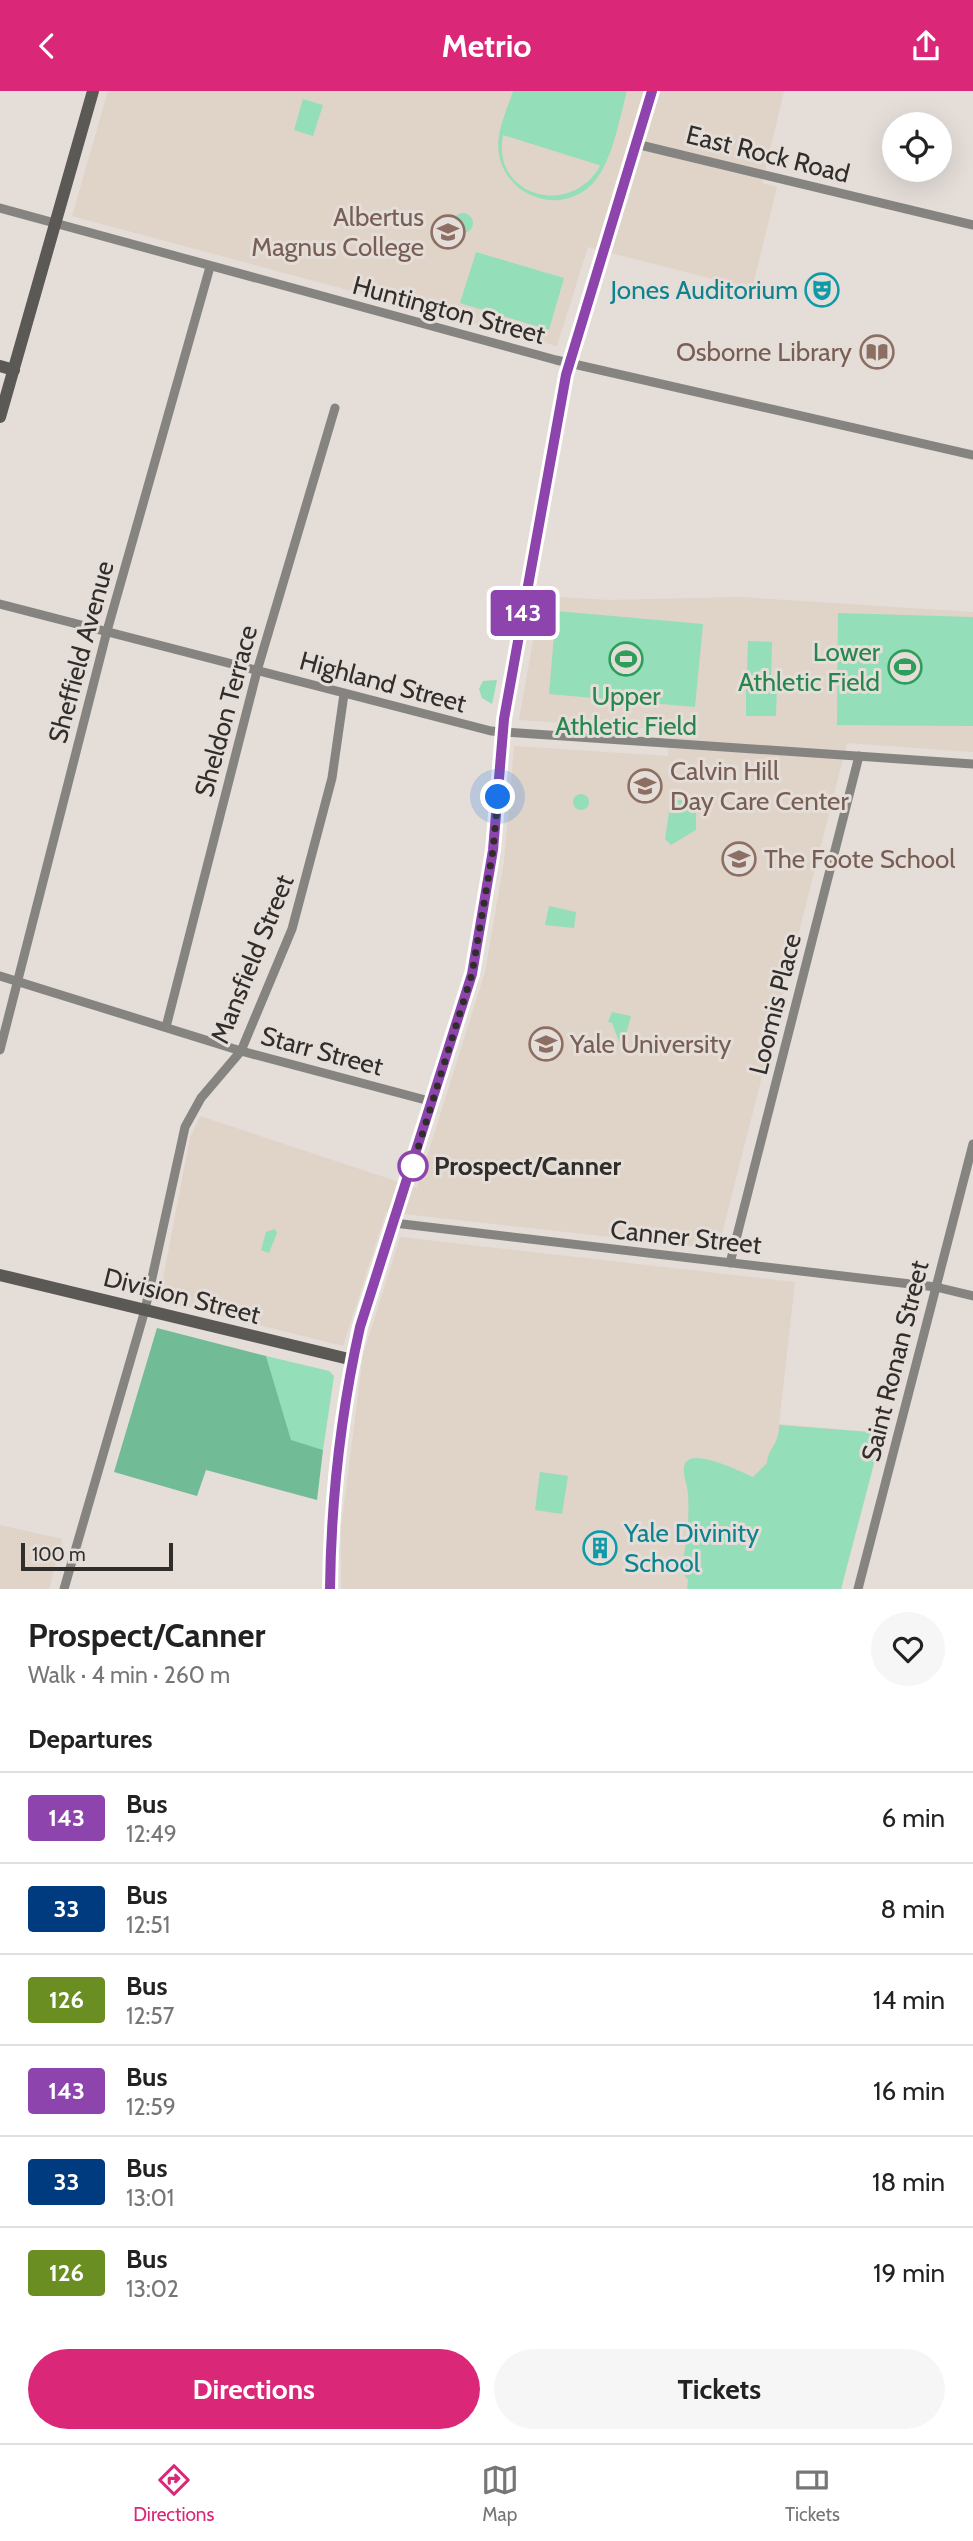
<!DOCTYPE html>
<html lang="en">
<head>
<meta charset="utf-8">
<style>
	body { margin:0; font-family:Cabin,sans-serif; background:#f6f6f6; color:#222; height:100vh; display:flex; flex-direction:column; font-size:26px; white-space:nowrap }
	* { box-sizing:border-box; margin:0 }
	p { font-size:23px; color:#767676 }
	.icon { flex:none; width:38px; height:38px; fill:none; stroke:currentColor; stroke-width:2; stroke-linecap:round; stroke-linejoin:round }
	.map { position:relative; height:1498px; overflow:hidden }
	.sheet { display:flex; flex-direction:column; background:#fff; flex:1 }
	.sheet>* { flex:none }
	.badge { padding:0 14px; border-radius:5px; font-size:24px; line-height:46px }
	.controls { position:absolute; left:882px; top:21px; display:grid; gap:14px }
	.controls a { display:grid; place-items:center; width:70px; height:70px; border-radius:50%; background:#fff; box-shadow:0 7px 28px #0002; font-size:35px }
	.scale { position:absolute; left:21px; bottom:18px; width:152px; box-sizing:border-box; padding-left:7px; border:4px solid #302d2b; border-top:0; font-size:19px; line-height:24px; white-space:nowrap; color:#302d2b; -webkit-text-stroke:5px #e4ddd8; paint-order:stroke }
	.you { position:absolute; width:35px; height:35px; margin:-18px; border:5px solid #fff; border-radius:50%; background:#1a73e8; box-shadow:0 0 0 10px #1a73e833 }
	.map>.badge { position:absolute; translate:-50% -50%; box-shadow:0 0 0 4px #fff }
	h2 { padding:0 28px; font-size:26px; line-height:63px }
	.round { display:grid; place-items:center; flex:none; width:74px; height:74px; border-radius:37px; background:#f6f6f6 }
	.head { display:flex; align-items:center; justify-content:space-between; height:119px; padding:0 28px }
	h1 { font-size:33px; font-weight:700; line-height:52px }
	.action { display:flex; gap:14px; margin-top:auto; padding:14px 28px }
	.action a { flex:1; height:80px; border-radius:42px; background:#db2777; color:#fff; font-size:28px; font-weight:700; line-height:80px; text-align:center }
	.action a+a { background:#f6f6f6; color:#222 }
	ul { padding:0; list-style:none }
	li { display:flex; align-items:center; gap:21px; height:91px; padding:0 28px; border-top:2px solid #e0e0e0 }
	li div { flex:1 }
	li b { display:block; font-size:26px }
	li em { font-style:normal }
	li .badge { min-width:77px; font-weight:700; text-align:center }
	header { display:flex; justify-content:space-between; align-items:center; height:91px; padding:0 28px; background:#db2777; color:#fff; font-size:32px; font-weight:700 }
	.menu { display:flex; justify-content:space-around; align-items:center; height:98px; border-top:2px solid #e0e0e0; background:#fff; font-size:19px; color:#767676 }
	.menu a { display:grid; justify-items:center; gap:4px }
	.menu .selected { color:#db2777 }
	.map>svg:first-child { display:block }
	.built { fill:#e0d3c8 }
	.green { fill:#94deb9; fill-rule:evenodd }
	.forest { fill:#71bb97 }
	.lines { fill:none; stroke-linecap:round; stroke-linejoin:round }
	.street { stroke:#858481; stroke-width:9 }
	.secondary { stroke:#5b5955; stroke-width:12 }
	.line-casing { stroke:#fff; stroke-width:16 }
	.line { stroke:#8e44ad; stroke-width:10 }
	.walk { stroke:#302d2b; stroke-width:7; stroke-dasharray:0 12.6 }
	.stop-dot { fill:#fff; stroke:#8e44ad; stroke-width:3.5 }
	.labels { text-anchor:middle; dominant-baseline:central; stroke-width:6; stroke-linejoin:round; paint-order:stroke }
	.street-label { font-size:26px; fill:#302d2b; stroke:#e4ddd8 }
	.education-label { font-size:26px; fill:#785e54; stroke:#e4ddd8; text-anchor:start }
	.culture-label { font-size:26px; fill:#0d838f; stroke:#e4ddd8; text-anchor:end }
	.leisure-label { font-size:26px; fill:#27864d; stroke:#e4ddd8; text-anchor:end }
	.stop-label { font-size:26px; font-weight:bold; fill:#302d2b; stroke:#e4ddd8; text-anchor:start }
</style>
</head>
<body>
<header><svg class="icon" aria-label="back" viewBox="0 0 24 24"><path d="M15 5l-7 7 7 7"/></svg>Metrio<svg class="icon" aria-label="share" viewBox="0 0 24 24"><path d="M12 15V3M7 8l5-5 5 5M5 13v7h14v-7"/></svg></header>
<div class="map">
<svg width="973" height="1498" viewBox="0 0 973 1498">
	<rect width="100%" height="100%" fill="#e4ddd8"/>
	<g class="built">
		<polygon points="108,0 784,0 762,92 777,96 752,198 588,156 557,255 72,125"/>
		<polygon points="541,505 608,509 739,506 973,521 973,661 847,652 718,1158 386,1121 343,1255 159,1209 190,1047 200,1025 417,1097 485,881 504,771 514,655 668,665 670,639 519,629"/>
		<polygon points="400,1146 795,1191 779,1333 882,1342 841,1498 341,1498 341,1437 363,1264"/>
		<polygon points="0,1434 62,1448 49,1498 0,1498"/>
	</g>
	<g class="green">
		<path d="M 513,0 L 627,0 C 619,28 613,69 594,91 C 563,126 506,107 499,63 C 495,42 507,19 513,0 ZM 503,44 L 599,74 L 600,75 C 570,128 491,105 503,44 Z"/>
		<polygon points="303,8 323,14 313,45 294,39"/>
		<circle cx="463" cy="132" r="10"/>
		<polygon points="476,161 564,187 549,239 460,212"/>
		<polygon points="556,520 703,533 695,616 549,603"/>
		<polygon points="838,522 973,526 973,635 837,634"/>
		<polygon points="748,550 772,551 771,585 747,584"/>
		<polygon points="497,589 492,613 482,607 479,598 483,590"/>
		<polygon points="746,591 777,591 776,625 746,625"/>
		<circle cx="581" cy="711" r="8"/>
		<polygon points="671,708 689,710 696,720 696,739 671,754 665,748"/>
		<polygon points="549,815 576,821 574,837 545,834"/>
		<polygon points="612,921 631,925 622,958 612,932 608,931"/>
		<polygon points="275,1138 277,1142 269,1162 261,1159 266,1141"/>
		<polygon points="266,1265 329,1280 334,1285 323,1359 291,1350"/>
		<path d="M 779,1334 L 882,1342 L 841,1498 L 687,1498 L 688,1489 L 681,1480 C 686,1455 690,1429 688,1403 C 688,1395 680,1378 686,1371 C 696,1358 741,1381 753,1386 L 767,1372 C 767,1359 780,1352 779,1334 Z"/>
		<polygon points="540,1381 568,1385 562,1423 535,1419"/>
	</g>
	<polygon class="forest" points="157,1237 266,1265 291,1349 323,1359 317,1409 206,1379 197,1405 114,1381"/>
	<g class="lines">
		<g class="street">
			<polyline points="636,53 973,134"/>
			<polyline points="0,117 556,269 973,364"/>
			<polyline points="0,513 491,640 973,673"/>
			<polyline points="0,885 241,960 433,1011"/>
			<polyline points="166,936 257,580 335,317"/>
			<polyline points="0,959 107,540 210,176"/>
			<polyline points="394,1132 936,1196 973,1205"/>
			<polyline points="730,1172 859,665"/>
			<polyline points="64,1498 145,1219 185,1036 201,1007 241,960 292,838 332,687 344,603"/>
			<polyline points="858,1498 973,1053"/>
		</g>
		<g class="secondary">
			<polyline points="0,275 14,279"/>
			<polyline points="0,326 93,0"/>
			<polyline points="0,1184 353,1269"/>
			<path d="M 330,1498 C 331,1411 341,1321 360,1236 L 473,883 L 493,759 L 504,628 L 566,284 L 652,0"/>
		</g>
	</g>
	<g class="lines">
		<defs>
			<path id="line" d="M 330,1498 C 331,1411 341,1321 360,1236 L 472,883 L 493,759 L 504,628 L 566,284 L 652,0"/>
		</defs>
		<use href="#line" class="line-casing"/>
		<use href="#line" class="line"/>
		<polyline class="walk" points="413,1075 410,1083 472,883 493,759 498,706"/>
	</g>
	<defs>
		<symbol id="university-ring" viewBox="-11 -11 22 22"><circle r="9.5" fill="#e4ddd8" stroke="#8d6e63" stroke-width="1.5"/><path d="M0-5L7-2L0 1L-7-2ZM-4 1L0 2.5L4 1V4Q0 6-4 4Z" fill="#8d6e63"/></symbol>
		<symbol id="theatre-ring" viewBox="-11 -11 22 22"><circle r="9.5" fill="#e4ddd8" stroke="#0f9aa8" stroke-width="1.5"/><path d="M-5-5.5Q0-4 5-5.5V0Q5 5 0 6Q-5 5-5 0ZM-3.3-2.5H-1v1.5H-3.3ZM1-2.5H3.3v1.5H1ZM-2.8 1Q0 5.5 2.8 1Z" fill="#0f9aa8"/></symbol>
		<symbol id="library-ring" viewBox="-11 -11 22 22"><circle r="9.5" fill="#e4ddd8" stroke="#8d6e63" stroke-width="1.5"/><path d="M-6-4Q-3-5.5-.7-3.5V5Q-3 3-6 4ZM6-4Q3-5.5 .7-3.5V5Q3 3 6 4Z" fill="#8d6e63"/></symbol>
		<symbol id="stadium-ring" viewBox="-11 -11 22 22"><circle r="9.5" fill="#e4ddd8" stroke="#2e9e5b" stroke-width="1.5"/><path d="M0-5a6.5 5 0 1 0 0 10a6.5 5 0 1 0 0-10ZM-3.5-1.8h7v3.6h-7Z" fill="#2e9e5b"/></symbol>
		<symbol id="school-ring" viewBox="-11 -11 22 22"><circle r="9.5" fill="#e4ddd8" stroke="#8d6e63" stroke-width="1.5"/><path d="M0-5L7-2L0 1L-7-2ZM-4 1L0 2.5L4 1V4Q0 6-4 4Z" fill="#8d6e63"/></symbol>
		<symbol id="building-ring" viewBox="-11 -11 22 22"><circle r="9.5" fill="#e4ddd8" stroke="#0f9aa8" stroke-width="1.5"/><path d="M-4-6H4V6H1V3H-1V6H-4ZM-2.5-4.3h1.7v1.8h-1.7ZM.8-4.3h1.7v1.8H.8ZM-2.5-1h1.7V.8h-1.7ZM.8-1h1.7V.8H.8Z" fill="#0f9aa8"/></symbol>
	</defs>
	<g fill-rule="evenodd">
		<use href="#university-ring" x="429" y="122" width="38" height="38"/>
		<use href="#theatre-ring" x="803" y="180" width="38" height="38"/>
		<use href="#library-ring" x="858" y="242" width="38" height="38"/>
		<use href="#stadium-ring" x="607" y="549" width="38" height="38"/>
		<use href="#stadium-ring" x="886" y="557" width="38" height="38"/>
		<use href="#school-ring" x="626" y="676" width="38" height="38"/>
		<use href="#school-ring" x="720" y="749" width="38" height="38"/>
		<use href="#university-ring" x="527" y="934" width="38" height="38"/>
		<use href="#building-ring" x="581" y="1438" width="38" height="38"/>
	</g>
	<circle class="stop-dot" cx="413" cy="1075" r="14"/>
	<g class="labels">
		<g class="street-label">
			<text transform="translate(768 63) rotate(14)">East Rock Road</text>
			<text transform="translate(449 219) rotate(15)">Huntington Street</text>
			<text transform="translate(81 561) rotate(-75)">Sheffield Avenue</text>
			<text transform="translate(383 591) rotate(15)">Highland Street</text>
			<text transform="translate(226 620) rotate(-75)">Sheldon Terrace</text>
			<text transform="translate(252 868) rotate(-68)">Mansfield Street</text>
			<text transform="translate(775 913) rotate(-76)">Loomis Place</text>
			<text transform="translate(322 960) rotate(15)">Starr Street</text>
			<text transform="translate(686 1146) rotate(6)">Canner Street</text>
			<text transform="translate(182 1205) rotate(14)">Division Street</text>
			<text transform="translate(895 1270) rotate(-76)">Saint Ronan Street</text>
		</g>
		<g class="education-label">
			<text x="424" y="126" text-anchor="end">Albertus<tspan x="424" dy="30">Magnus College</tspan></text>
			<text x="852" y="261" text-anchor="end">Osborne Library</text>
			<text x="670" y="680">Calvin Hill<tspan x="670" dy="30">Day Care Center</tspan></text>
			<text x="764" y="768">The Foote School</text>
			<text x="570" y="953">Yale University</text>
		</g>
		<g class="culture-label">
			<text x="798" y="199">Jones Auditorium</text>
			<text x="624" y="1442" text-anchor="start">Yale Divinity<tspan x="624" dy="30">School</tspan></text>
		</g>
		<g class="leisure-label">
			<text x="880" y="561">Lower<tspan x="880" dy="30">Athletic Field</tspan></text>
			<text x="626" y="605" text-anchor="middle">Upper<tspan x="626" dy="30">Athletic Field</tspan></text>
		</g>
		<g class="stop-label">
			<text x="434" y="1075">Prospect/Canner</text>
		</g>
	</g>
</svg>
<div class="controls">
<a><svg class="icon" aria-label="locate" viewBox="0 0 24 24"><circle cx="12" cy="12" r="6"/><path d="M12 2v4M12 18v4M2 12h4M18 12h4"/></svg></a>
</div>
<div class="scale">100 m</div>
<div class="you" style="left:498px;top:706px"></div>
<b class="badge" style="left:523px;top:522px;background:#8e44ad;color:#fff">143</b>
</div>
<section class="sheet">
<div class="head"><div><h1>Prospect/Canner</h1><p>Walk · 4 min · 260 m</p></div><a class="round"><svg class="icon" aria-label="heart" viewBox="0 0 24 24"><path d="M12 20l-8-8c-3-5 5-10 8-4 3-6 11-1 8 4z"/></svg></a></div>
<h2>Departures</h2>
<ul>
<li><span class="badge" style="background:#8e44ad;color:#fff">143</span><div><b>Bus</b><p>12:49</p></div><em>6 min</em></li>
<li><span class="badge" style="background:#003b80;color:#fff">33</span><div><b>Bus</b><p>12:51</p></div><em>8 min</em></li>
<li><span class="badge" style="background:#6b8e23;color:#fff">126</span><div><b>Bus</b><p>12:57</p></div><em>14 min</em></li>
<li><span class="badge" style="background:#8e44ad;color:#fff">143</span><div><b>Bus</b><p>12:59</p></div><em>16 min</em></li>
<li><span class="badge" style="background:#003b80;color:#fff">33</span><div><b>Bus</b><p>13:01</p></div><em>18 min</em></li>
<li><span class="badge" style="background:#6b8e23;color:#fff">126</span><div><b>Bus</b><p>13:02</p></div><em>19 min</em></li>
</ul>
<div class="action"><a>Directions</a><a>Tickets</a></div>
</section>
<nav class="menu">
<a class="selected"><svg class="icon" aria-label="directions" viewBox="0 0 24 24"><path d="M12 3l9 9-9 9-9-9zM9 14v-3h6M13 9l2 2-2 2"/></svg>Directions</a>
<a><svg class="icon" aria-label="map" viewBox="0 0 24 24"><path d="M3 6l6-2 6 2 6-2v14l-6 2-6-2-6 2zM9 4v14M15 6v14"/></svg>Map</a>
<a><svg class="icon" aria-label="tickets" viewBox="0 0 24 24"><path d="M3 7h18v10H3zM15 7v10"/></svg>Tickets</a>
</nav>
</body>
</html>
